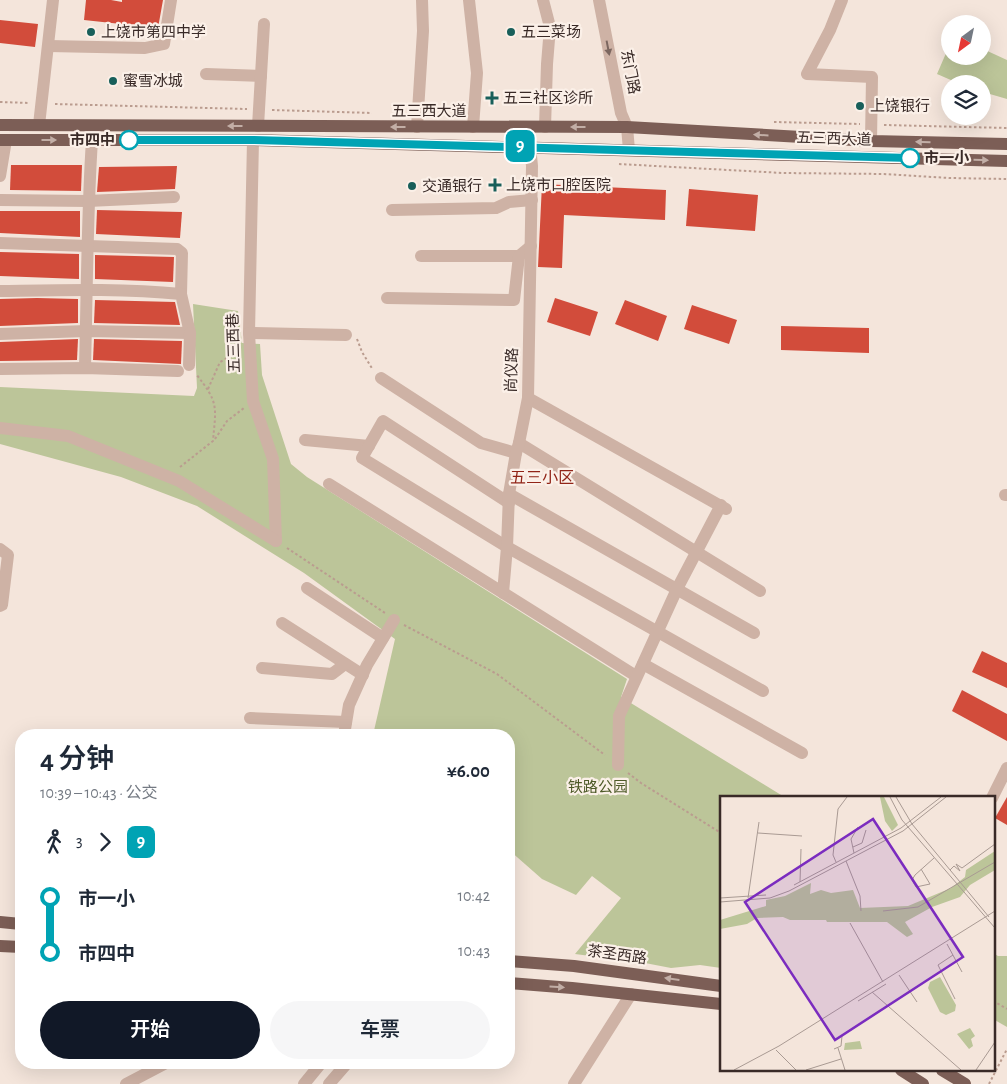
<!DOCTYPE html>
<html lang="zh">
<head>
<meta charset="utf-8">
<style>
	body { margin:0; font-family:"Alegreya Sans","Noto Sans SC",sans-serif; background:#f6f6f7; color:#1f2937; height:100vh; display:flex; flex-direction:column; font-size:19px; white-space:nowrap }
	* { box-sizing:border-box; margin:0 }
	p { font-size:16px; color:#747a83 }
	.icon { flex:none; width:28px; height:28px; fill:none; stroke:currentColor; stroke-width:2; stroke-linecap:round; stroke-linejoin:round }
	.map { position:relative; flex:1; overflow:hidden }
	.side { position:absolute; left:15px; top:729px; width:500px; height:340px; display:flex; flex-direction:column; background:#fff; border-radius:20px; box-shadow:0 5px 20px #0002 }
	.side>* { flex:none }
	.badge { padding:0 10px; border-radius:8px; font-size:18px; line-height:32px }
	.needle { width:32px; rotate:213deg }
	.fabs { position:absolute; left:941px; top:15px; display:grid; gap:10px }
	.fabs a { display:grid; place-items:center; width:50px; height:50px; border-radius:50%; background:#fff; box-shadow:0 5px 20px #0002; font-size:25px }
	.map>.badge { position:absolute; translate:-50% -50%; box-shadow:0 0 0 2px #fff }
	.legs { display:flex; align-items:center; gap:8px; height:55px; padding:0 25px; font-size:16px }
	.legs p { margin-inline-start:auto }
	.overview { display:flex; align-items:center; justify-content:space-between; height:85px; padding:0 25px }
	h1 { font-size:28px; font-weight:600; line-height:38px }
	.button { display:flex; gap:10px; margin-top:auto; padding:10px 25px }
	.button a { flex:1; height:58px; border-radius:30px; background:#111827; color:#fff; font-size:20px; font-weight:600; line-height:58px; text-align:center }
	.button a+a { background:#f6f6f7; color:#1f2937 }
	ul { padding:0 25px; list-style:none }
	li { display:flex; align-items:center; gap:18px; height:55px; font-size:19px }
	li i { display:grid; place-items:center; width:8px; height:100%; margin:0 6px; background:currentColor }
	li i::after { content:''; width:12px; height:12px; margin:-6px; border:4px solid; border-radius:50%; background:#fff }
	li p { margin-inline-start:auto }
	li:first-child i { background:linear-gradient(#0000 50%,currentColor 0) }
	li:last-child i { background:linear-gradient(currentColor 50%,#0000 0) }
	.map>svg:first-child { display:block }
	.green { fill:#bcc599 }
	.building { fill:#d24c3b }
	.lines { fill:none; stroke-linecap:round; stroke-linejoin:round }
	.path { stroke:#ba9c8f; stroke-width:2; stroke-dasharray:2.5 2.5; stroke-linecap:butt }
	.minor { stroke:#ceb2a5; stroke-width:12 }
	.major { stroke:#7c5e56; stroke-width:12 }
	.oneway { fill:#7c6760 }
	.oneway2 { fill:#c2aea6 }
	.line-1-casing { stroke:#fff; stroke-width:11 }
	.line-1 { stroke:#00a3b4; stroke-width:8 }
	.poi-dot { fill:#185f5a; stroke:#fbf0e8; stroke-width:2 }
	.stop-1-dot { fill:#fff; stroke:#00a3b4; stroke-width:2.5 }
	.labels { text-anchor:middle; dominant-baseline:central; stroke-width:4.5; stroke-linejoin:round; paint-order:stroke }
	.poi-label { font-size:15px; fill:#392a27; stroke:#fbf0e8; text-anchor:start }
	.street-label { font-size:15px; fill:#392a27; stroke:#fbf0e8 }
	.stop-label { font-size:15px; font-weight:bold; fill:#392a27; stroke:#fbf0e8; text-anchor:end }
	.park-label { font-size:15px; fill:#4e5a28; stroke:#fbf0e8 }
	.neighbourhood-label { font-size:16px; fill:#912417; stroke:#fbf0e8 }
	.inset-road { fill:none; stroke:#a99a93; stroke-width:1 }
	.view { fill:#7b2cbf; fill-opacity:0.15; stroke:#7b2cbf; stroke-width:2.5 }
	.inset-edge { fill:none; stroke:#392a27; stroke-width:2.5 }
</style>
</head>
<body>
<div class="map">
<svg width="1007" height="1084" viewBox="0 0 1007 1084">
	<rect width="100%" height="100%" fill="#f4e5db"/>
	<g class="green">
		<polygon points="950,44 950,56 982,56 983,49 1007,60 1007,99 983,92 982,84 960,84 937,74"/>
		<polygon points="193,304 238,311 242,343 260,344 262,375 291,464 307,477 627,679 621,697 786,798 721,798 721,968 700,965 671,968 645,963 575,954 621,898 592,876 576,895 542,879 509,850 509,735 373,735 395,639 304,573 197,506 121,477 0,444 0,387 194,396 197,388"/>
		<polygon points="993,953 998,956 1007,956 1007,1027 993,1019"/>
	</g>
	<g class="building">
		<polygon points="86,0 111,0 122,2 122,0 163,0 158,28 84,20"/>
		<polygon points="0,20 38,24 35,47 0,43"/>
		<polygon points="11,165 82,165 81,191 10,190"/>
		<polygon points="177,166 175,189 97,192 99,167"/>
		<polygon points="542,184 666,190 665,220 564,215 562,268 538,267"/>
		<polygon points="689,189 758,195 755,231 686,226"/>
		<polygon points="97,210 182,212 180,238 96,234"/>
		<polygon points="0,211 80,211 80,237 0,233"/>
		<polygon points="0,252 79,254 79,279 0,276"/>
		<polygon points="95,255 174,257 173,282 95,279"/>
		<polygon points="37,298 78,299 78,323 0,326 0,299"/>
		<polygon points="555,298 598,312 590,336 547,322"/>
		<polygon points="95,300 175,302 180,325 94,323"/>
		<polygon points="625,300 667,316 658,341 615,324"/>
		<polygon points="692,305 737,320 729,344 684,329"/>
		<polygon points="781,326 869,328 869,353 781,350"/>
		<polygon points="78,339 77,360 0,361 0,342"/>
		<polygon points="94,339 182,341 181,364 93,360"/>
		<polygon points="982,651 1007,663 1007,688 972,672"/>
		<polygon points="962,690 1007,714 1007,741 952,711"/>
		<polygon points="1007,797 1007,825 995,818"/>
	</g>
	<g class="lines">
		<g class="path">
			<polyline points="0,102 30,103"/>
			<polyline points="55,104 247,109"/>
			<polyline points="272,110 372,113"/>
			<polyline points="774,122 860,124"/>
			<polyline points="884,125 1007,128"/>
			<polyline points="619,164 783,173 884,174 949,178 1007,179"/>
			<polyline points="357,339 362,352 373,370"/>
			<polyline points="208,389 220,362 238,352"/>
			<polyline points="215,439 227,421 244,408"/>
			<path d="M 180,467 L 213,441 C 216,406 219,403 196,374"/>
			<polyline points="287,548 385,613"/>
			<polyline points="404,625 497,674 605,755"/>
			<polyline points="628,773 641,783 721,833"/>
			<polyline points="993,1001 1007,1009"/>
			<polyline points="989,1084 1007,1049"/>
		</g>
		<g class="minor">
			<polyline points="469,0 477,73 473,127"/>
			<polyline points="543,0 550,27 547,64 545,127"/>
			<polyline points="599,0 621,113 627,127 629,150"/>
			<polyline points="842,0 830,30 807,74 872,77 871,141"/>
			<polyline points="49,46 145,48 164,44 171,0"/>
			<polyline points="206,74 261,76"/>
			<polyline points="39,125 53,0"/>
			<polyline points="258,126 264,24"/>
			<polyline points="417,127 423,31 422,0"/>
			<polyline points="253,140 249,333 253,401 273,459 276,541"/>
			<polyline points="0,176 6,140"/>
			<polyline points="0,200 88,201 174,197"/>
			<polyline points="392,210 496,208 509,202 532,200"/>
			<polyline points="0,243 177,249 182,253 181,294"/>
			<polyline points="421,256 519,256"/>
			<path d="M 0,291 C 61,290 121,288 181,294 L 190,333 L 86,331 L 0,334"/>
			<polyline points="387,298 514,300 519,256 531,246"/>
			<polyline points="249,333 346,335"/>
			<polyline points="189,365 190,333"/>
			<path d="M 85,368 C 87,291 87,216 92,140"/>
			<polyline points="0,369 85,368 178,371"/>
			<polyline points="381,378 481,443 516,453"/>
			<polyline points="528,398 726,509"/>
			<polyline points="0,428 68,436 179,481 276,541"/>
			<polyline points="305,440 369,446"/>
			<polyline points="519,443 760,591"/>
			<polyline points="329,484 636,676"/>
			<polyline points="509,494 754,633"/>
			<polyline points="1005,495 1007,495"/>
			<polyline points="509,503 383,421 362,458 507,547 763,691"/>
			<polyline points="0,549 8,555 2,605 0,606"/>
			<polyline points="307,588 383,638"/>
			<polyline points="503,593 507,547 509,494 516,453 519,443 528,398 532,166 530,146"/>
			<polyline points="282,623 363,675"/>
			<polyline points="643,664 802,753"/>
			<polyline points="262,668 332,674 345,664"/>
			<polyline points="250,718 346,722"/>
			<polyline points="344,735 349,705 367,665 394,620"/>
			<polyline points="618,765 619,716 677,589 721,505"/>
			<polyline points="992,798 1007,768"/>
			<polyline points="126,1084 168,1062"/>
			<polyline points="304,1084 322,1062"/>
			<polyline points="329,1084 348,1062"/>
			<polyline points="574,1084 631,994"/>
		</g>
		<g class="major">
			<polyline points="0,125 627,127 871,141 1007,144"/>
			<polyline points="0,140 253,140 1007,161"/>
			<polyline points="0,922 21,924"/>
			<polyline points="0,946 21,947"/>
			<polyline points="509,961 574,966 721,986"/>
			<polyline points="509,983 572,988 721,1004"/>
			<polyline points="901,1070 923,1084"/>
			<polyline points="942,1070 965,1084"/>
		</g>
	</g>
	<defs><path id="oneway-solid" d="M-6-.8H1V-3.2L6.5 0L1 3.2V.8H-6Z" transform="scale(1.25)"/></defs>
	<use class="oneway" href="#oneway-solid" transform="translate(608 48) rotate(79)"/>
	<g class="oneway2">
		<use href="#oneway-solid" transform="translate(235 126) rotate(-180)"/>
		<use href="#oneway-solid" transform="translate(398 127) rotate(-180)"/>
		<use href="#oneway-solid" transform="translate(578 127) rotate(-180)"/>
		<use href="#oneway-solid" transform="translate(761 135) rotate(-177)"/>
		<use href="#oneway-solid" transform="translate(49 140)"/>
		<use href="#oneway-solid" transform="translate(923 142) rotate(-179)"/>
		<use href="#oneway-solid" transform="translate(981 160) rotate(2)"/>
		<use href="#oneway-solid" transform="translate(672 979) rotate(-172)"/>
		<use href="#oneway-solid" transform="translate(557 987) rotate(4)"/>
	</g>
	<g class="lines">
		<defs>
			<polyline id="line-1" points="129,140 254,140 910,158"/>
		</defs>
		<use href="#line-1" class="line-1-casing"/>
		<use href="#line-1" class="line-1"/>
	</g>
	<g class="poi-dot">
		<circle cx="91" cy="32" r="5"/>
		<circle cx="511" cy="32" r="5"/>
		<circle cx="113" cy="81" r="5"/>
		<path d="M489.5 90.5h5v5h5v5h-5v5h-5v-5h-5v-5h5z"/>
		<circle cx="860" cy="106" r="5"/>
		<path d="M492.5 177.5h5v5h5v5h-5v5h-5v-5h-5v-5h5z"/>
		<circle cx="412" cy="186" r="5"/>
	</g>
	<g class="stop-1-dot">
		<circle cx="129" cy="140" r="9"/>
		<circle cx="910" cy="158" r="9"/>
	</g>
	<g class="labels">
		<g class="poi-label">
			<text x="101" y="32">上饶市第四中学</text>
			<text x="521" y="32">五三菜场</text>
			<text x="123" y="81">蜜雪冰城</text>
			<text x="503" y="98">五三社区诊所</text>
			<text x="870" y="106">上饶银行</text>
			<text x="506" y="185">上饶市口腔医院</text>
			<text x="422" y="186">交通银行</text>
		</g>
		<g class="street-label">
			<text transform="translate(630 72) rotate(79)">东门路</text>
			<text x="429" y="111">五三西大道</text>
			<text transform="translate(834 139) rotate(2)">五三西大道</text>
			<text transform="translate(234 343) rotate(-92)">五三西巷</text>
			<text transform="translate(512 370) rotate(-88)">尚仪路</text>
			<text transform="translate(617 955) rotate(8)">茶圣西路</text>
		</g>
		<g class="stop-label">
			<text x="115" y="140">市四中</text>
			<text x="924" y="158" text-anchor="start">市一小</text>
		</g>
		<g class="park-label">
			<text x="598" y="787">铁路公园</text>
		</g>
		<g class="neighbourhood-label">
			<text x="542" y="478">五三小区</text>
		</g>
	</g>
	<g transform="translate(720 796)">
		<rect width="275" height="275" fill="#f4e5db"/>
		<path d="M 160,1 L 164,1 L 178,29 L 172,35 L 165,25 ZM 275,55 L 275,74 L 250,89 L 240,101 L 212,111 L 185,126 L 193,138 L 187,141 L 167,126 L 107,126 L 106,124 L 70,124 L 63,121 L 37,122 L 27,128 L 0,133 L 0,124 L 46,110 L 46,104 L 65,100 L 91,87 L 90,98 L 101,94 L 111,97 L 133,94 L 140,112 L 188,110 L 231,92 L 245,81 L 246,74 ZM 220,181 L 236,209 L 235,215 L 226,219 L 220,216 L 208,192 L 210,186 ZM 250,232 L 255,240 L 251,243 L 253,250 L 249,253 L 237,238 ZM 140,245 L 142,253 L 124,254 L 125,247 Z" fill="#bcc599"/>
		<path class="inset-road" d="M 170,1 L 182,24 L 275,132M 176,1 L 192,28 L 269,121M 38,37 L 82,40M 133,51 L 142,47 L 146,34M 134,57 L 131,43 L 138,31M 126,65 L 140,100 L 141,115M 116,66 L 113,59 L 118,13 L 127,1M 201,73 L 210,88 L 196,91 L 192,84 L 195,79 L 214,62M 230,74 L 234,70 L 240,75 L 236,68 L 242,72 L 275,48M 80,86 L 81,53M 74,89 L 181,32 L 221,1M 0,102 L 46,99M 28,102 L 39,26M 0,106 L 50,102 L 69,95 L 183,35 L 226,1M 163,115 L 198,111 L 275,66M 130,127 L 163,186M 227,148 L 242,176M 233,159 L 218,169 L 235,203M 179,179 L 197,206M 152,196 L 241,274M 138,205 L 166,188M 118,252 L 125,274M 114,253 L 121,250 L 122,240M 56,254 L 76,274M 14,274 L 59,250 L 275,115M 86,274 L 121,263M 256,274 L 275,246"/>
		<path class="view" d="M 153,23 L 243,161 L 115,244 L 25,106 Z"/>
		<rect width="275" height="275" class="inset-edge"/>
	</g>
</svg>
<div class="fabs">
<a><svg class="needle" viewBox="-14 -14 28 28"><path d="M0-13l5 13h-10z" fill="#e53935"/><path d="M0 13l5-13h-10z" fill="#747a83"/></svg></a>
<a><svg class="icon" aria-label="layers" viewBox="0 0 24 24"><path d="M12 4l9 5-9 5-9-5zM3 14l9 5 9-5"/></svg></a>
</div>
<b class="badge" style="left:520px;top:146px;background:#00a3b4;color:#fff">9</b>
<section class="side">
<div class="overview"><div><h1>4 分钟</h1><p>10:39 – 10:43 · 公交</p></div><b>¥6.00</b></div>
<div class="legs"><svg class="icon" aria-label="walk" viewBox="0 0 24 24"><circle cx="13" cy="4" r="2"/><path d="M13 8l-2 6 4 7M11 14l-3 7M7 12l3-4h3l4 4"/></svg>3<svg class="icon" aria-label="forward" viewBox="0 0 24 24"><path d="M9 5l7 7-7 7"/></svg><b class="badge" style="background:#00a3b4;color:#fff">9</b></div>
<ul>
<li><i style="color:#00a3b4"></i><b>市一小</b><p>10:42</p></li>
<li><i style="color:#00a3b4"></i><b>市四中</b><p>10:43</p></li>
</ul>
<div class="button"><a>开始</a><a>车票</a></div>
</section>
</div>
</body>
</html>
